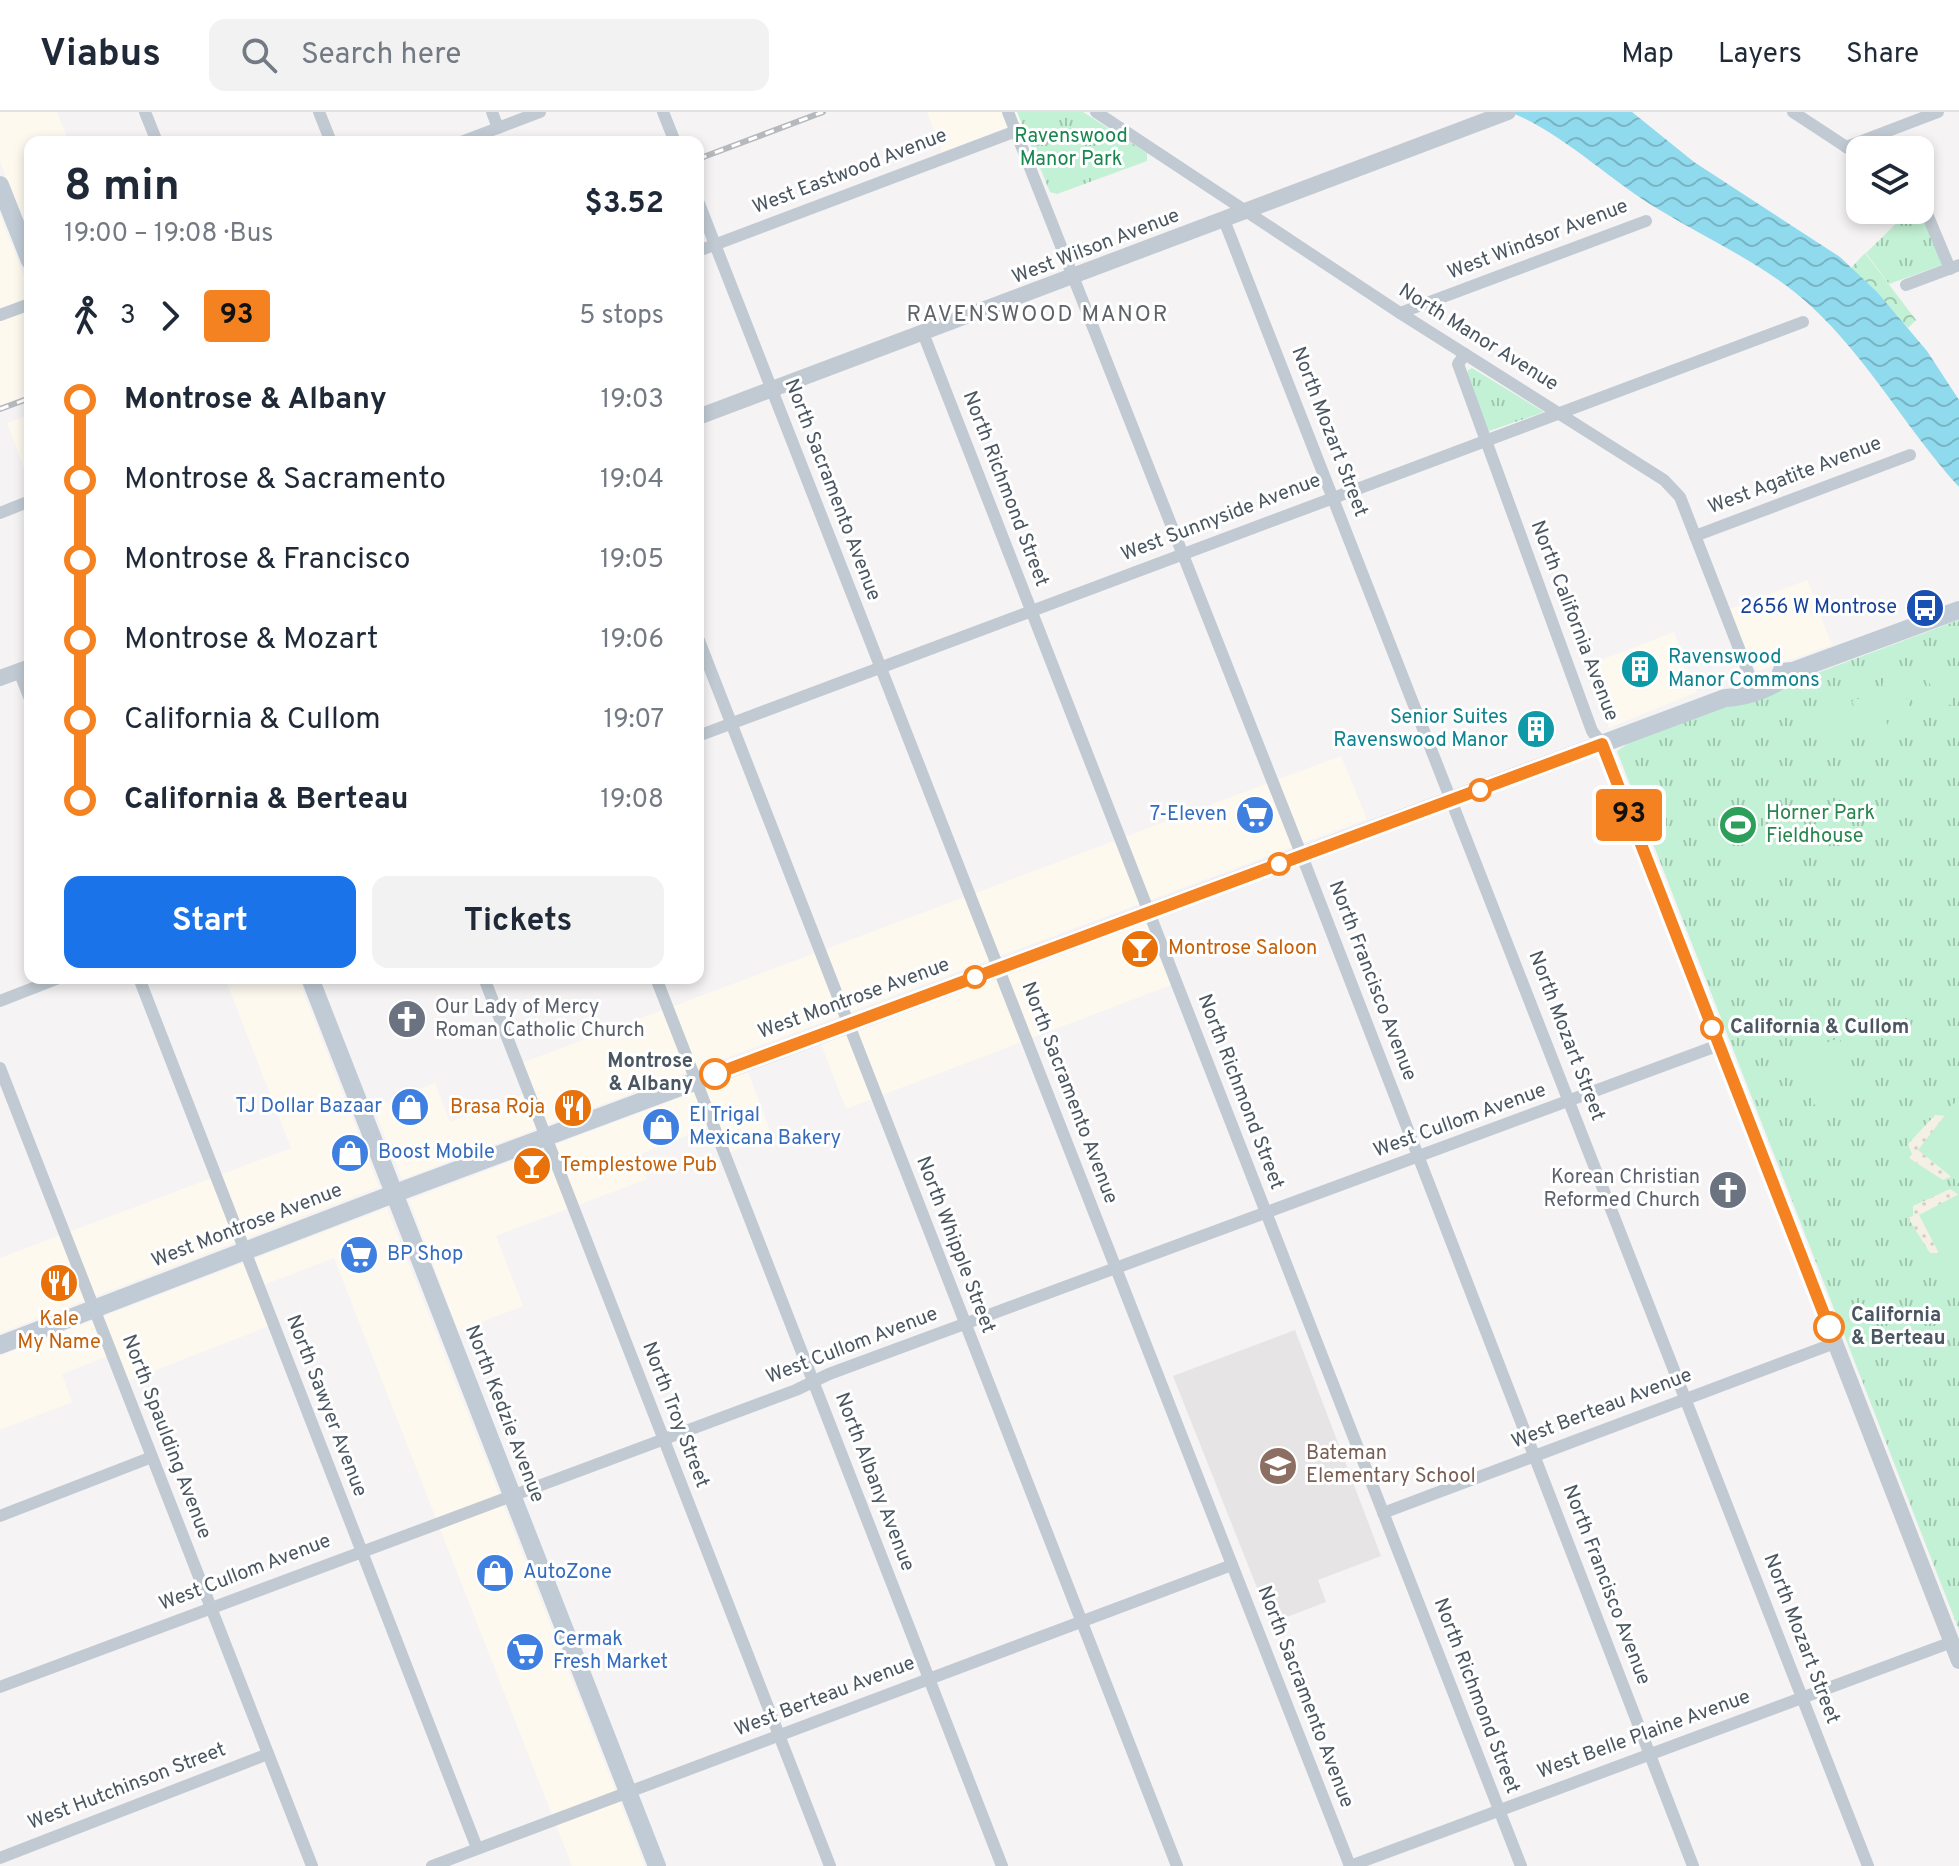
<!DOCTYPE html>
<html lang="en">
<head>
<meta charset="utf-8">
<style>
	body { margin:0; font-family:Overpass,sans-serif; background:#f2f2f3; color:#1f2937; height:100vh; display:flex; flex-direction:column; font-size:30px; white-space:nowrap }
	* { box-sizing:border-box; margin:0 }
	p { font-size:26px; color:#747a83 }
	.icon { flex:none; width:44px; height:44px; fill:none; stroke:currentColor; stroke-width:2; stroke-linecap:round; stroke-linejoin:round }
	.map { position:relative; flex:1; overflow:hidden }
	.panel { position:absolute; left:24px; top:24px; width:680px; height:848px; display:flex; flex-direction:column; background:#fff; border-radius:16px; box-shadow:0 4px 12px #0003 }
	.panel>* { flex:none }
	.badge { padding:0 16px; border-radius:6px; font-size:28px; line-height:52px }
	.tools { position:absolute; left:1846px; top:24px; display:grid; gap:16px }
	.tools a { display:grid; place-items:center; width:88px; height:88px; border-radius:16px; background:#fff; box-shadow:0 4px 12px #0003; font-size:40px }
	.map>.badge { position:absolute; translate:-50% -50%; box-shadow:0 0 0 4px #fff }
	.legs { display:flex; align-items:center; gap:12px; height:88px; padding:0 40px; font-size:26px }
	.legs p { margin-inline-start:auto }
	.summary { display:flex; align-items:center; justify-content:space-between; height:136px; padding:0 40px }
	h1 { font-size:44px; font-weight:700; line-height:60px }
	.action { display:flex; gap:16px; margin-top:auto; padding:16px 40px }
	.action a { flex:1; height:92px; border-radius:16px; background:#1a73e8; color:#fff; font-size:32px; font-weight:700; line-height:92px; text-align:center }
	.action a+a { background:#f2f2f3; color:#1f2937 }
	ul { padding:0 40px; list-style:none }
	li { display:flex; align-items:center; gap:28px; height:80px; font-size:30px }
	li i { display:grid; place-items:center; width:12px; height:100%; margin:0 10px; background:currentColor }
	li i::after { content:''; width:20px; height:20px; margin:-10px; border:6px solid; border-radius:50%; background:#fff }
	li p { margin-inline-start:auto }
	li:first-child i { background:linear-gradient(#0000 50%,currentColor 0) }
	li:last-child i { background:linear-gradient(currentColor 50%,#0000 0) }
	header { display:flex; align-items:center; gap:48px; box-sizing:border-box; height:112px; padding:0 40px; background:#fff; border-bottom:2px solid #e0e1e3 }
	header strong { font-size:38px }
	nav { display:flex; gap:44px; margin-inline-start:auto; font-size:28px }
	.search { width:560px; height:72px; background:#f2f2f3; display:flex; align-items:center; gap:20px; box-sizing:border-box; padding:0 28px; border-radius:16px; color:#747a83; font-size:30px }
	.map>svg:first-child { display:block }
	.commercial { fill:#fdf9ef }
	.education { fill:#e6e4e5 }
	.grass { fill:url(#grass-tufts) }
	.forest { fill:url(#forest-crowns) }
	.sand { fill:url(#sand-dots) }
	.garden { fill:#c3f1d5 }
	.water { fill:url(#water-waves) }
	.lines { fill:none; stroke-linecap:round; stroke-linejoin:round }
	.minor { stroke:#c1cad2; stroke-width:12 }
	.tertiary { stroke:#c1cad2; stroke-width:16 }
	.secondary { stroke:#c1cbd6; stroke-width:18 }
	.rail-casing { stroke:#b5b8bd; stroke-width:6 }
	.rail { stroke:#fff; stroke-width:3; stroke-dasharray:9; stroke-linecap:butt }
	.line-1-casing { stroke:#fff; stroke-width:18 }
	.line-1 { stroke:#f58220; stroke-width:12 }
	.stop-1-dot { fill:#fff; stroke:#f58220; stroke-width:4 }
	.labels { text-anchor:middle; dominant-baseline:central; stroke-width:6; stroke-linejoin:round; paint-order:stroke }
	.park-label { font-size:20px; fill:#17864f; stroke:#fff }
	.street-label { font-size:20px; fill:#4a5661; stroke:#fff }
	.transit-label { font-size:20px; fill:#164399; stroke:#fff; text-anchor:end }
	.culture-label { font-size:20px; fill:#0d838f; stroke:#fff; text-anchor:start }
	.leisure-label { font-size:20px; fill:#27864d; stroke:#fff; text-anchor:start }
	.shop-label { font-size:20px; fill:#366cbe; stroke:#fff; text-anchor:start }
	.food-label { font-size:20px; fill:#c56008; stroke:#fff; text-anchor:start }
	.worship-label { font-size:20px; fill:#5b616d; stroke:#fff; text-anchor:start }
	.stop-label { font-size:20px; font-weight:bold; fill:#4a5661; stroke:#fff; text-anchor:start }
	.education-label { font-size:20px; fill:#785e54; stroke:#fff; text-anchor:start }
	.neighbourhood-label { font-size:22px; letter-spacing:2px; fill:#5f6368; stroke:#fff }
</style>
</head>
<body>
<header>
<strong>Viabus</strong>
<div class="search"><svg class="icon" aria-label="search" viewBox="0 0 24 24"><circle cx="10" cy="10" r="6"/><path d="M15 15l6 6"/></svg>Search here</div>
<nav><a>Map</a><a>Layers</a><a>Share</a></nav>
</header>
<div class="map">
<svg width="1959" height="1754" viewBox="0 0 1959 1754">
	<defs>
		<pattern id="grass-tufts" width="24" height="20" patternUnits="userSpaceOnUse" patternTransform="scale(2)"><rect width="24" height="20" fill="#c3f1d5"/><path d="M3 7l-1-3M5 7V3M7 7l1-3M15 17l-1-3M17 17v-4M19 17l1-3" fill="none" stroke="#a0c6b0"/></pattern>
		<pattern id="forest-crowns" width="20" height="18" patternUnits="userSpaceOnUse" patternTransform="scale(2)"><rect width="20" height="18" fill="#c3f1d5"/><path d="M2 6a3 3 0 1 1 6 0M12 15a3 3 0 1 1 6 0" fill="none" stroke="#a0c6b0"/></pattern>
		<pattern id="sand-dots" width="8" height="8" patternUnits="userSpaceOnUse" patternTransform="scale(2)"><rect width="8" height="8" fill="#f5f0e5"/><path d="M2 2h.1M6 6h.1" fill="none" stroke="#d4d0c7" stroke-width="1.8" stroke-linecap="round"/></pattern>
		<pattern id="water-waves" width="16" height="10" patternUnits="userSpaceOnUse" patternTransform="scale(2)"><rect width="16" height="10" fill="#90daee"/><path d="M0 5q4-4 8 0t8 0" fill="none" stroke="#78b4c4"/></pattern>
	</defs>
	<rect width="100%" height="100%" fill="#f5f3f3"/>
	<g class="commercial">
		<polygon points="0,0 57,0 69,30 30,30 30,125 0,50"/>
		<polygon points="927,0 1017,0 1021,10 942,40"/>
		<polygon points="0,103 30,179 30,282 0,294"/>
		<polygon points="30,302 30,372 7,311"/>
		<polygon points="1807,468 1832,533 1758,559 1749,546 1730,497"/>
		<polygon points="1674,520 1697,580 1609,616 1585,554"/>
		<polygon points="1341,644 1367,707 402,1067 373,995 435,971 450,1010 529,980 519,952"/>
		<polygon points="1151,809 1176,871 846,997 821,932"/>
		<polygon points="225,866 298,866 379,1075 0,1221 0,1146 291,1036"/>
		<polygon points="748,960 772,1024 723,1043 711,1014 638,1043 647,1067 496,1124 523,1194 458,1219 409,1088"/>
		<polygon points="387,1096 645,1754 572,1754 334,1146 258,1175 272,1213 122,1271 110,1243 62,1262 72,1290 0,1318 0,1244"/>
	</g>
	<polygon class="education" points="1295,1218 1381,1444 1318,1468 1326,1490 1271,1511 1173,1264"/>
	<g class="grass">
		<polygon points="1017,0 1083,0 1147,41 1147,49 1057,82 1050,80"/>
		<polygon points="1910,98 1920,98 1942,153 1889,172 1866,141"/>
		<polygon points="1472,256 1544,300 1489,319 1467,263 1468,258"/>
		<polygon points="1959,508 1959,1518 1617,639 1629,631"/>
	</g>
	<polygon class="forest" points="1865,141 1916,208 1908,216 1851,156"/>
	<g class="sand">
		<polygon points="1935,1003 1949,1004 1959,1061 1943,1068 1909,1046 1912,1042 1908,1032"/>
		<polygon points="1950,1077 1959,1083 1947,1141 1930,1141 1908,1106 1913,1104 1913,1094"/>
	</g>
	<g class="garden">
		<polygon points="1935,547 1940,550 1953,585 1950,587 1952,592 1943,595 1941,590 1937,592 1924,556 1928,555 1926,550"/>
		<polygon points="1914,554 1916,559 1919,558 1933,593 1929,595 1931,600 1922,603 1920,598 1916,599 1903,564 1907,563 1905,558"/>
		<polygon points="1893,562 1895,567 1899,566 1912,601 1908,603 1910,608 1901,611 1899,606 1895,607 1882,572 1886,570 1884,566"/>
		<polygon points="1875,581 1888,614 1865,623 1852,589"/>
		<polygon points="1842,593 1854,627 1832,635 1819,601"/>
		<polygon points="1784,715 1796,720 1778,766 1751,754 1767,717 1775,720 1773,725 1778,727"/>
		<polygon points="1839,926 1847,949 1804,966 1795,943"/>
		<polygon points="1849,953 1858,975 1814,993 1805,970"/>
		<polygon points="1959,985 1959,1071 1918,1038"/>
		<polygon points="1959,1082 1959,1168 1954,1170 1919,1103"/>
	</g>
	<path class="water" d="M 1510,0 L 1632,0 L 1694,50 L 1840,145 L 1877,180 L 1927,239 L 1959,288 L 1959,375 C 1907,318 1869,248 1812,195 C 1767,153 1710,129 1658,97 C 1608,67 1564,22 1510,0 Z"/>
	<g class="lines">
		<g class="minor">
			<polyline points="145,0 157,30"/>
			<polyline points="319,0 331,30"/>
			<polyline points="492,0 498,16"/>
			<polyline points="663,0 675,30"/>
			<polyline points="1008,0 1302,744 1693,1754"/>
			<polyline points="1096,0 1400,201 1664,368 1680,385 1752,570"/>
			<polyline points="1793,0 1860,44"/>
			<polyline points="461,30 540,0"/>
			<polyline points="1846,35 1938,0"/>
			<polyline points="1920,85 1950,157"/>
			<polyline points="698,89 1350,1754"/>
			<polyline points="1224,108 1868,1754"/>
			<polyline points="698,139 1016,19"/>
			<polyline points="1906,173 1959,153"/>
			<polyline points="1400,201 1646,109"/>
			<polyline points="0,203 30,192"/>
			<polyline points="923,221 1521,1754"/>
			<polyline points="1465,242 1458,252 1592,619 1602,632"/>
			<polyline points="0,401 30,389"/>
			<polyline points="1695,424 1910,343"/>
			<polyline points="698,526 1177,1754"/>
			<polyline points="19,559 30,587"/>
			<polyline points="698,624 1803,210"/>
			<polyline points="139,866 477,1736"/>
			<polyline points="484,866 830,1754"/>
			<polyline points="656,866 1002,1754"/>
			<polyline points="0,889 59,866"/>
			<polyline points="0,956 312,1754"/>
			<polyline points="1383,1401 1835,1231"/>
			<polyline points="0,1404 152,1345"/>
			<polyline points="0,1575 796,1278 829,1262 1719,933"/>
			<polyline points="0,1746 268,1642"/>
			<polyline points="432,1754 1232,1453"/>
			<polyline points="1350,1754 1952,1530"/>
		</g>
		<g class="tertiary">
			<polyline points="698,305 1508,0"/>
			<polyline points="0,566 30,555"/>
			<polyline points="1602,632 1959,1549"/>
		</g>
		<g class="secondary">
			<polyline points="0,73 30,149"/>
			<polyline points="1781,560 1793,559 1959,498"/>
			<polyline points="310,866 657,1754"/>
			<path d="M 0,1233 L 409,1076 L 1725,586 C 1749,585 1775,575 1793,559"/>
		</g>
		<defs>
			<g id="rail">
				<polyline points="698,47 823,0"/>
				<polyline points="0,297 30,286"/>
			</g>
		</defs>
		<use href="#rail" class="rail-casing"/>
		<use href="#rail" class="rail"/>
	</g>
	<g class="lines">
		<defs>
			<polyline id="line-1" points="715,962 1602,632 1829,1215"/>
		</defs>
		<use href="#line-1" class="line-1-casing"/>
		<use href="#line-1" class="line-1"/>
	</g>
	<defs>
		<symbol id="bus-disc" viewBox="-11 -11 22 22"><circle r="9.5" fill="#1a4fb4" stroke="#fff"/><path d="M-5-6H5V4H4V6H2V4H-2V6H-4V4H-5ZM-3.5-4V0h7V-4ZM-3.5 1.2v1.5H-2V1.2ZM2 1.2v1.5H3.5V1.2Z" fill="#fff"/></symbol>
		<symbol id="building-disc" viewBox="-11 -11 22 22"><circle r="9.5" fill="#0f9aa8" stroke="#fff"/><path d="M-4-6H4V6H1V3H-1V6H-4ZM-2.5-4.3h1.7v1.8h-1.7ZM.8-4.3h1.7v1.8H.8ZM-2.5-1h1.7V.8h-1.7ZM.8-1h1.7V.8H.8Z" fill="#fff"/></symbol>
		<symbol id="supermarket-disc" viewBox="-11 -11 22 22"><circle r="9.5" fill="#3f7fe0" stroke="#fff"/><path d="M-6-5.5h2.5l.6 2H6L4.5 2H-2.5L-4.4-4H-6ZM-1.5 3.2a1.3 1.3 0 1 0 .1 0ZM3 3.2a1.3 1.3 0 1 0 .1 0Z" fill="#fff"/></symbol>
		<symbol id="stadium-disc" viewBox="-11 -11 22 22"><circle r="9.5" fill="#2e9e5b" stroke="#fff"/><path d="M0-5a6.5 5 0 1 0 0 10a6.5 5 0 1 0 0-10ZM-3.5-1.8h7v3.6h-7Z" fill="#fff"/></symbol>
		<symbol id="bar-disc" viewBox="-11 -11 22 22"><circle r="9.5" fill="#e8710a" stroke="#fff"/><path d="M-6-5H6L.8 .8V4.5H3.5V6h-7V4.5H-.8V.8Z" fill="#fff"/></symbol>
		<symbol id="church-disc" viewBox="-11 -11 22 22"><circle r="9.5" fill="#6b7280" stroke="#fff"/><path d="M-1.2-6h2.4v3.5h3.3v2.4h-3.3V6h-2.4V-.1h-3.3v-2.4h3.3Z" fill="#fff"/></symbol>
		<symbol id="shop-disc" viewBox="-11 -11 22 22"><circle r="9.5" fill="#3f7fe0" stroke="#fff"/><path d="M-5-2.5h2.3a2.7 3.5 0 0 1 5.4 0H5L5.5 6h-11ZM-1.5-2.5h3a1.5 2.3 0 0 0-3 0Z" fill="#fff"/></symbol>
		<symbol id="restaurant-disc" viewBox="-11 -11 22 22"><circle r="9.5" fill="#e8710a" stroke="#fff"/><path d="M-5-6h1v4h1v-4h1v4h1v-4h1v5L-1.5 .5V6h-2V.5L-5-1ZM5-6V6H3V1.5H1.5Q1.5-4 5-6Z" fill="#fff"/></symbol>
		<symbol id="school-disc" viewBox="-11 -11 22 22"><circle r="9.5" fill="#8d6e63" stroke="#fff"/><path d="M0-5L7-2L0 1L-7-2ZM-4 1L0 2.5L4 1V4Q0 6-4 4Z" fill="#fff"/></symbol>
	</defs>
	<g fill-rule="evenodd">
		<use href="#bus-disc" x="1903" y="474" width="44" height="44"/>
		<use href="#building-disc" x="1618" y="535" width="44" height="44"/>
		<use href="#building-disc" x="1514" y="595" width="44" height="44"/>
		<use href="#supermarket-disc" x="1233" y="681" width="44" height="44"/>
		<use href="#stadium-disc" x="1716" y="691" width="44" height="44"/>
		<use href="#bar-disc" x="1118" y="815" width="44" height="44"/>
		<use href="#church-disc" x="385" y="885" width="44" height="44"/>
		<use href="#shop-disc" x="388" y="973" width="44" height="44"/>
		<use href="#restaurant-disc" x="551" y="974" width="44" height="44"/>
		<use href="#shop-disc" x="639" y="993" width="44" height="44"/>
		<use href="#shop-disc" x="328" y="1019" width="44" height="44"/>
		<use href="#bar-disc" x="510" y="1032" width="44" height="44"/>
		<use href="#church-disc" x="1706" y="1056" width="44" height="44"/>
		<use href="#supermarket-disc" x="337" y="1121" width="44" height="44"/>
		<use href="#restaurant-disc" x="37" y="1149" width="44" height="44"/>
		<use href="#school-disc" x="1256" y="1332" width="44" height="44"/>
		<use href="#shop-disc" x="473" y="1439" width="44" height="44"/>
		<use href="#supermarket-disc" x="503" y="1518" width="44" height="44"/>
	</g>
	<g class="stop-1-dot">
		<circle cx="1480" cy="678" r="10"/>
		<circle cx="1279" cy="752" r="10"/>
		<circle cx="975" cy="865" r="10"/>
		<circle cx="1712" cy="916" r="10"/>
		<circle cx="715" cy="962" r="14"/>
		<circle cx="1829" cy="1215" r="14"/>
	</g>
	<g class="labels">
		<g class="park-label">
			<text x="1071" y="25">Ravenswood<tspan x="1071" dy="23">Manor Park</tspan></text>
		</g>
		<g class="street-label">
			<text transform="translate(850 60) rotate(-21)">West Eastwood Avenue</text>
			<text transform="translate(1538 128) rotate(-21)">West Windsor Avenue</text>
			<text transform="translate(1096 135) rotate(-21)">West Wilson Avenue</text>
			<text transform="translate(1478 226) rotate(32)">North Manor Avenue</text>
			<text transform="translate(1329 320) rotate(69)">North Mozart Street</text>
			<text transform="translate(1795 364) rotate(-21)">West Agatite Avenue</text>
			<text transform="translate(1005 377) rotate(69)">North Richmond Street</text>
			<text transform="translate(832 378) rotate(69)">North Sacramento Avenue</text>
			<text transform="translate(1221 406) rotate(-21)">West Sunnyside Avenue</text>
			<text transform="translate(1574 509) rotate(69)">North California Avenue</text>
			<text transform="translate(1372 869) rotate(69)">North Francisco Avenue</text>
			<text transform="translate(854 887) rotate(-20)">West Montrose Avenue</text>
			<text transform="translate(1566 924) rotate(69)">North Mozart Street</text>
			<text transform="translate(1240 980) rotate(69)">North Richmond Street</text>
			<text transform="translate(1069 981) rotate(69)">North Sacramento Avenue</text>
			<text transform="translate(1460 1009) rotate(-20)">West Cullom Avenue</text>
			<text transform="translate(247 1114) rotate(-21)">West Montrose Avenue</text>
			<text transform="translate(955 1133) rotate(69)">North Whipple Street</text>
			<text transform="translate(852 1234) rotate(-21)">West Cullom Avenue</text>
			<text transform="translate(326 1294) rotate(69)">North Sawyer Avenue</text>
			<text transform="translate(1602 1297) rotate(-21)">West Berteau Avenue</text>
			<text transform="translate(504 1302) rotate(69)">North Kedzie Avenue</text>
			<text transform="translate(675 1303) rotate(69)">North Troy Street</text>
			<text transform="translate(166 1325) rotate(69)">North Spaulding Avenue</text>
			<text transform="translate(874 1370) rotate(69)">North Albany Avenue</text>
			<text transform="translate(245 1461) rotate(-21)">West Cullom Avenue</text>
			<text transform="translate(1606 1473) rotate(69)">North Francisco Avenue</text>
			<text transform="translate(1801 1527) rotate(69)">North Mozart Street</text>
			<text transform="translate(1476 1584) rotate(69)">North Richmond Street</text>
			<text transform="translate(825 1585) rotate(-21)">West Berteau Avenue</text>
			<text transform="translate(1305 1585) rotate(69)">North Sacramento Avenue</text>
			<text transform="translate(1644 1623) rotate(-20)">West Belle Plaine Avenue</text>
			<text transform="translate(127 1675) rotate(-21)">West Hutchinson Street</text>
		</g>
		<g class="transit-label">
			<text x="1897" y="496">2656 W Montrose</text>
		</g>
		<g class="culture-label">
			<text x="1668" y="546">Ravenswood<tspan x="1668" dy="23">Manor Commons</tspan></text>
			<text x="1508" y="606" text-anchor="end">Senior Suites<tspan x="1508" dy="23">Ravenswood Manor</tspan></text>
		</g>
		<g class="leisure-label">
			<text x="1766" y="702">Horner Park<tspan x="1766" dy="23">Fieldhouse</tspan></text>
		</g>
		<g class="shop-label">
			<text x="1227" y="703" text-anchor="end">7-Eleven</text>
			<text x="382" y="995" text-anchor="end">TJ Dollar Bazaar</text>
			<text x="689" y="1004">El Trigal<tspan x="689" dy="23">Mexicana Bakery</tspan></text>
			<text x="378" y="1041">Boost Mobile</text>
			<text x="387" y="1143">BP Shop</text>
			<text x="523" y="1461">AutoZone</text>
			<text x="553" y="1528">Cermak<tspan x="553" dy="23">Fresh Market</tspan></text>
		</g>
		<g class="food-label">
			<text x="1168" y="837">Montrose Saloon</text>
			<text x="545" y="996" text-anchor="end">Brasa Roja</text>
			<text x="560" y="1054">Templestowe Pub</text>
			<text x="59" y="1208" text-anchor="middle">Kale<tspan x="59" dy="23">My Name</tspan></text>
		</g>
		<g class="worship-label">
			<text x="435" y="896">Our Lady of Mercy<tspan x="435" dy="23">Roman Catholic Church</tspan></text>
			<text x="1700" y="1066" text-anchor="end">Korean Christian<tspan x="1700" dy="23">Reformed Church</tspan></text>
		</g>
		<g class="stop-label">
			<text x="1730" y="916">California &amp; Cullom</text>
			<text x="693" y="950" text-anchor="end">Montrose<tspan x="693" dy="23">&amp; Albany</tspan></text>
			<text x="1851" y="1204">California<tspan x="1851" dy="23">&amp; Berteau</tspan></text>
		</g>
		<g class="education-label">
			<text x="1306" y="1342">Bateman<tspan x="1306" dy="23">Elementary School</tspan></text>
		</g>
		<g class="neighbourhood-label">
			<text x="1038" y="203">RAVENSWOOD MANOR</text>
		</g>
	</g>
</svg>
<div class="tools">
<a><svg class="icon" aria-label="layers" viewBox="0 0 24 24"><path d="M12 4l9 5-9 5-9-5zM3 14l9 5 9-5"/></svg></a>
</div>
<b class="badge" style="left:1629px;top:703px;background:#f58220;color:#111">93</b>
<section class="panel">
<div class="summary"><div><h1>8 min</h1><p>19:00 – 19:08 · Bus</p></div><b>$3.52</b></div>
<div class="legs"><svg class="icon" aria-label="walk" viewBox="0 0 24 24"><circle cx="13" cy="4" r="2"/><path d="M13 8l-2 6 4 7M11 14l-3 7M7 12l3-4h3l4 4"/></svg>3<svg class="icon" aria-label="forward" viewBox="0 0 24 24"><path d="M9 5l7 7-7 7"/></svg><b class="badge" style="background:#f58220;color:#111">93</b><p>5 stops</p></div>
<ul>
<li><i style="color:#f58220"></i><b>Montrose &amp; Albany</b><p>19:03</p></li>
<li><i style="color:#f58220"></i><span>Montrose &amp; Sacramento</span><p>19:04</p></li>
<li><i style="color:#f58220"></i><span>Montrose &amp; Francisco</span><p>19:05</p></li>
<li><i style="color:#f58220"></i><span>Montrose &amp; Mozart</span><p>19:06</p></li>
<li><i style="color:#f58220"></i><span>California &amp; Cullom</span><p>19:07</p></li>
<li><i style="color:#f58220"></i><b>California &amp; Berteau</b><p>19:08</p></li>
</ul>
<div class="action"><a>Start</a><a>Tickets</a></div>
</section>
</div>
</body>
</html>
